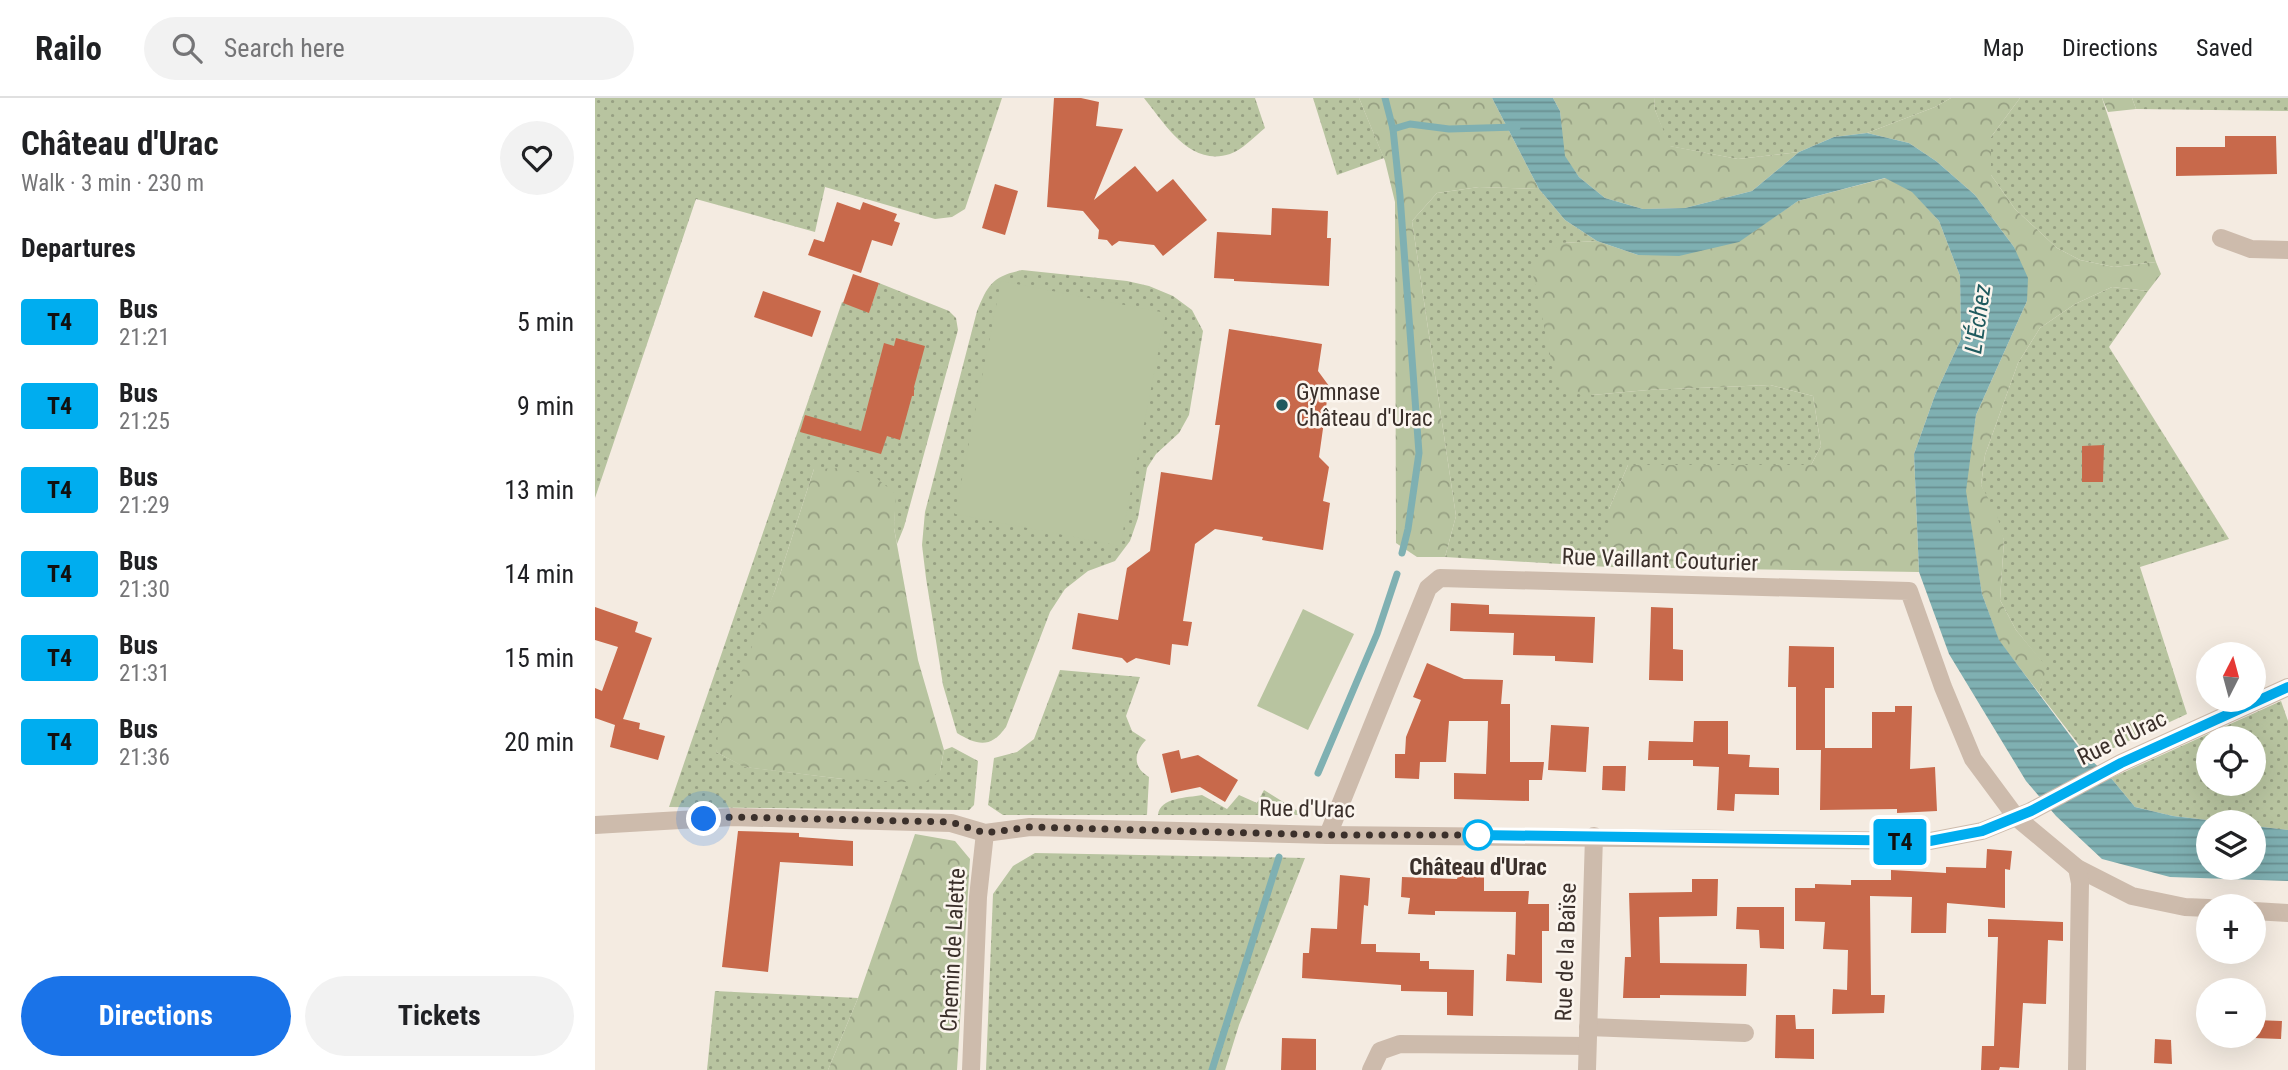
<!DOCTYPE html>
<html lang="en">
<head>
<meta charset="utf-8">
<style>
	body { margin:0; font-family:"Roboto Condensed",sans-serif; background:#f2f2f2; color:#202124; height:100vh; display:flex; flex-direction:column; font-size:26px; white-space:nowrap }
	* { box-sizing:border-box; margin:0 }
	p { font-size:23px; color:#757577 }
	.icon { flex:none; width:38px; height:38px; fill:none; stroke:currentColor; stroke-width:2; stroke-linecap:round; stroke-linejoin:round }
	.map { position:relative; flex:1; overflow:hidden }
	.details { display:flex; flex-direction:column; background:#fff; width:595px }
	.details>* { flex:none }
	.badge { padding:0 14px; border-radius:5px; font-size:24px; line-height:46px }
	.needle { width:46px; rotate:6deg }
	.fabs { position:absolute; left:1601px; top:544px; display:grid; gap:14px }
	.fabs a { display:grid; place-items:center; width:70px; height:70px; border-radius:50%; background:#fff; box-shadow:0 7px 28px #0002; font-size:35px }
	.you { position:absolute; width:35px; height:35px; margin:-18px; border:5px solid #fff; border-radius:50%; background:#1a73e8; box-shadow:0 0 0 10px #1a73e833 }
	.map>.badge { position:absolute; translate:-50% -50%; box-shadow:0 0 0 4px #fff }
	h2 { padding:0 21px; font-size:26px; line-height:63px }
	.round { display:grid; place-items:center; flex:none; width:74px; height:74px; border-radius:37px; background:#f2f2f2 }
	.overview { display:flex; align-items:center; justify-content:space-between; height:119px; padding:0 21px }
	h1 { font-size:33px; font-weight:700; line-height:52px }
	.action { display:flex; gap:14px; margin-top:auto; padding:14px 21px }
	.action a { flex:1; height:80px; border-radius:42px; background:#1a73e8; color:#fff; font-size:28px; font-weight:700; line-height:80px; text-align:center }
	.action a+a { background:#f2f2f2; color:#202124 }
	ul { padding:0; list-style:none }
	li { display:flex; align-items:center; gap:21px; height:84px; padding:0 21px }
	li div { flex:1 }
	li b { display:block; font-size:26px }
	li em { font-style:normal }
	li .badge { min-width:77px; font-weight:700; text-align:center }
	header { display:flex; align-items:center; gap:42px; box-sizing:border-box; height:98px; padding:0 35px; background:#fff; border-bottom:2px solid #e0e0e0 }
	header strong { font-size:33px }
	nav { display:flex; gap:38px; margin-inline-start:auto; font-size:24px }
	.search { width:490px; height:63px; background:#f2f2f2; display:flex; align-items:center; gap:18px; box-sizing:border-box; padding:0 24px; border-radius:38px; color:#757577; font-size:26px }
	main { display:flex; flex:1; min-height:0 }
	.map>svg:first-child { display:block }
	.grass { fill:url(#grass-dots); fill-rule:evenodd }
	.forest { fill:url(#forest-crowns) }
	.park { fill:#b8c4a0 }
	.water { fill:url(#water-rules) }
	.lines { fill:none; stroke-linecap:round; stroke-linejoin:round }
	.stream { stroke:#7fb0b2; stroke-width:7 }
	.building { fill:#c8694b }
	.minor { stroke:#cdbbac; stroke-width:18 }
	.line-casing { stroke:#fff; stroke-width:16 }
	.line { stroke:#00adef; stroke-width:10 }
	.walk { stroke:#3b302b; stroke-width:7; stroke-dasharray:0 12.6 }
	.poi-dot { fill:#1f5a5e; stroke:#fbf5ee; stroke-width:2.5 }
	.stop-dot { fill:#fff; stroke:#00adef; stroke-width:3.5 }
	.labels { text-anchor:middle; dominant-baseline:central; stroke-width:5; stroke-linejoin:round; paint-order:stroke }
	.poi-label { font-size:23px; fill:#3b302b; stroke:#fbf5ee; text-anchor:start }
	.street-label { font-size:23px; fill:#3b302b; stroke:#fbf5ee }
	.stop-label { font-size:23px; font-weight:bold; fill:#3b302b; stroke:#fbf5ee }
	.water-label { font-size:24px; font-style:italic; fill:#1f5a5e; stroke:#fbf5ee }
</style>
</head>
<body>
<header>
<strong>Railo</strong>
<div class="search"><svg class="icon" aria-label="search" viewBox="0 0 24 24"><circle cx="10" cy="10" r="6"/><path d="M15 15l6 6"/></svg>Search here</div>
<nav><a>Map</a><a>Directions</a><a>Saved</a></nav>
</header>
<main>
<section class="details">
<div class="overview"><div><h1>Château d'Urac</h1><p>Walk · 3 min · 230 m</p></div><a class="round"><svg class="icon" aria-label="heart" viewBox="0 0 24 24"><path d="M12 20l-8-8c-3-5 5-10 8-4 3-6 11-1 8 4z"/></svg></a></div>
<h2>Departures</h2>
<ul>
<li><span class="badge" style="background:#00adef;color:#111">T4</span><div><b>Bus</b><p>21:21</p></div><em>5 min</em></li>
<li><span class="badge" style="background:#00adef;color:#111">T4</span><div><b>Bus</b><p>21:25</p></div><em>9 min</em></li>
<li><span class="badge" style="background:#00adef;color:#111">T4</span><div><b>Bus</b><p>21:29</p></div><em>13 min</em></li>
<li><span class="badge" style="background:#00adef;color:#111">T4</span><div><b>Bus</b><p>21:30</p></div><em>14 min</em></li>
<li><span class="badge" style="background:#00adef;color:#111">T4</span><div><b>Bus</b><p>21:31</p></div><em>15 min</em></li>
<li><span class="badge" style="background:#00adef;color:#111">T4</span><div><b>Bus</b><p>21:36</p></div><em>20 min</em></li>
</ul>
<div class="action"><a>Directions</a><a>Tickets</a></div>
</section>
<div class="map">
<svg width="1693" height="972" viewBox="0 0 1693 972">
	<defs>
		<pattern id="grass-dots" width="8" height="8" patternUnits="userSpaceOnUse" patternTransform="scale(1.75)"><rect width="8" height="8" fill="#b8c4a0"/><path d="M2 2h.1M6 6h.1" fill="none" stroke="#97a083" stroke-width="1.8" stroke-linecap="round"/></pattern>
		<pattern id="forest-crowns" width="20" height="18" patternUnits="userSpaceOnUse" patternTransform="scale(1.75)"><rect width="20" height="18" fill="#b8c4a0"/><path d="M2 6a3 3 0 1 1 6 0M12 15a3 3 0 1 1 6 0" fill="none" stroke="#97a083"/></pattern>
		<pattern id="water-rules" width="6" height="5" patternUnits="userSpaceOnUse" patternTransform="scale(1.75)"><rect width="6" height="5" fill="#7fb0b2"/><path d="M0 2.5h6" fill="none" stroke="#699091"/></pattern>
	</defs>
	<rect width="100%" height="100%" fill="#f4ebe1"/>
	<g class="grass">
		<polygon points="0,0 407,0 370,111 357,119 340,121 230,89 220,134 101,101 0,400"/>
		<path d="M 549,0 L 660,0 L 670,30 C 660,38 647,52 635,56 C 595,69 570,26 549,0 Z"/>
		<polygon points="718,0 764,0 789,60 742,77"/>
		<polygon points="1059,0 1356,0 1340,9 1272,35 1239,39 1204,54 1143,61 1074,48 1060,12"/>
		<polygon points="1425,0 1507,0 1561,164 1519,169 1485,162 1462,150 1420,111 1396,77 1396,39"/>
		<polygon points="1537,0 1693,0 1693,13 1541,11"/>
		<polygon points="884,89 944,91 970,122 1002,143 967,145 997,297 1053,292 1175,287 1218,298 1226,348 1216,367 1033,367 1014,411 1014,469 850,459 861,418 817,123 842,95"/>
		<path d="M 427,172 L 532,183 L 554,188 L 578,198 L 597,212 L 608,233 L 594,317 L 584,335 L 561,356 L 552,370 L 543,420 L 535,443 L 520,463 L 493,473 L 470,491 L 455,514 L 411,629 C 396,650 383,648 362,635 L 348,587 L 331,480 L 327,447 L 330,414 L 382,213 C 393,186 398,178 427,172 Z"/>
		<polygon points="284,185 354,213 361,220 363,232 309,429 302,446 299,430 300,396 219,371 180,492 121,654 150,669 248,681 345,673 349,652 357,649 383,663 379,707 374,712 74,709 247,204 274,214"/>
		<polygon points="1517,189 1553,193 1514,249 1634,441 1545,469 1592,616 1495,661 1444,595 1451,569 1421,532 1405,502 1409,442 1386,387 1390,357 1423,265 1445,230 1480,206"/>
		<path d="M 465,572 L 545,579 L 531,618 L 537,633 L 551,642 C 539,654 537,669 554,679 L 552,717 L 408,717 L 393,707 L 399,660 L 422,654 L 439,641 Z"/>
		<path d="M 1686,603 L 1693,623 L 1693,732 L 1659,728 L 1659,724 L 1629,724 L 1578,718 L 1540,709 L 1516,680 ZM 1614,640 L 1659,640 L 1659,686 L 1614,686 Z"/>
		<path d="M 669,692 L 709,717 L 563,717 C 565,699 592,700 607,697 L 632,711 L 644,697 L 662,705 Z"/>
		<polygon points="440,755 710,760 644,927 630,972 391,972 398,796 418,768"/>
		<polygon points="120,893 263,900 233,972 112,972"/>
	</g>
	<g class="forest">
		<polygon points="764,0 897,0 944,91 884,89 842,95 817,123 861,418 850,459 822,459 801,445 800,104 790,63"/>
		<polygon points="958,0 1059,0 1060,12 1075,48 1143,61 1204,54 1157,93 1090,110 1048,111 1010,100 984,79 969,58 965,13"/>
		<polygon points="1356,0 1425,0 1396,39 1396,77 1420,111 1462,150 1485,162 1519,169 1561,164 1566,176 1553,193 1517,189 1480,206 1445,230 1423,265 1390,357 1386,387 1402,417 1409,442 1405,502 1421,532 1452,569 1444,595 1404,543 1387,496 1370,393 1381,317 1432,203 1419,149 1380,97 1341,63 1314,45 1272,35 1340,9"/>
		<polygon points="1507,0 1537,0 1541,11 1513,14"/>
		<polygon points="1291,80 1317,93 1344,123 1365,178 1366,241 1340,297 1319,356 1324,474 1014,469 1014,411 1033,367 1216,367 1226,348 1218,298 1175,287 1053,292 997,297 962,289 936,167 967,145 1002,143 1043,157 1144,143 1203,103"/>
		<polygon points="249,370 280,379 301,396 299,430 323,562 349,652 345,673 329,685 248,681 149,669 121,654 124,629 180,492 219,371"/>
		<polygon points="320,736 360,743 375,761 362,972 233,972 263,900"/>
	</g>
	<g class="park">
		<polygon points="406,183 571,215 525,448 360,416"/>
		<polygon points="708,511 759,536 713,632 662,608"/>
	</g>
	<polygon class="water" points="897,0 958,0 965,13 970,58 984,79 1010,100 1048,111 1090,110 1157,93 1204,54 1239,39 1272,35 1314,45 1341,63 1380,97 1419,149 1433,180 1432,203 1381,317 1371,393 1387,496 1404,542 1488,655 1516,680 1540,709 1578,718 1629,724 1614,724 1614,770 1659,770 1659,728 1693,732 1693,783 1575,779 1507,761 1461,718 1431,683 1354,556 1324,474 1319,356 1340,297 1366,241 1365,178 1344,123 1317,94 1290,80 1203,103 1144,144 1084,158 1043,157 1002,143 970,122 944,91"/>
	<g class="lines">
		<g class="stream">
			<polyline points="790,0 798,31 805,98 824,355 813,431 807,455"/>
			<polyline points="798,31 815,26 854,31 922,29"/>
			<polyline points="723,675 782,536 802,476"/>
			<polyline points="617,972 684,759"/>
		</g>
	</g>
	<g class="building">
		<polygon points="459,0 486,0 504,4 501,28 528,31 499,102 540,68 562,94 578,81 612,122 568,158 559,147 524,143 517,148 512,142 503,141 504,132 488,113 452,109"/>
		<polygon points="1630,38 1681,38 1682,76 1581,78 1581,49 1630,49"/>
		<polygon points="400,86 423,93 410,137 387,130"/>
		<polygon points="242,104 265,112 268,104 302,116 299,123 305,125 297,148 277,142 266,175 213,157 219,141 229,144"/>
		<polygon points="677,110 733,113 732,140 736,140 734,188 639,183 639,181 619,180 622,134 676,137"/>
		<polygon points="258,176 284,185 274,215 248,205"/>
		<polygon points="168,193 226,213 217,239 159,219"/>
		<polygon points="634,231 727,246 723,273 734,288 724,359 734,369 728,403 735,405 728,452 667,442 668,439 620,431 600,446 588,523 597,524 593,548 577,546 575,567 541,560 532,565 527,560 477,551 483,515 523,522 532,470 555,453 566,374 617,382 625,327 620,327"/>
		<polygon points="301,240 330,248 319,289 319,298 317,298 305,342 292,338 286,356 205,334 210,317 266,333 289,245 299,248"/>
		<polygon points="1509,347 1508,384 1487,384 1487,348"/>
		<polygon points="856,505 894,507 894,516 1000,519 998,565 960,563 960,558 918,557 919,535 855,533"/>
		<polygon points="0,509 43,524 40,534 57,540 28,621 45,625 44,631 70,638 63,662 15,649 20,627 0,620 0,590 7,593 23,549 0,542"/>
		<polygon points="1056,509 1078,510 1078,551 1088,552 1088,583 1054,582"/>
		<polygon points="1194,548 1239,549 1239,590 1230,590 1230,650 1277,650 1277,614 1300,614 1300,608 1317,608 1315,671 1340,669 1342,713 1302,715 1302,711 1225,712 1226,652 1201,652 1201,589 1193,589"/>
		<polygon points="832,565 869,581 908,582 906,606 915,606 915,664 949,664 947,682 934,682 934,703 859,701 859,675 891,676 893,623 854,623 851,664 825,664 824,681 800,680 800,656 810,656 811,639 826,602 818,599"/>
		<polygon points="1099,623 1133,623 1133,656 1155,657 1154,669 1184,670 1184,697 1140,696 1139,713 1122,712 1124,669 1098,668 1098,662 1053,662 1054,643 1098,644"/>
		<polygon points="956,627 994,629 991,674 953,672"/>
		<polygon points="584,652 586,661 603,657 643,682 630,704 605,689 576,695 567,656"/>
		<polygon points="1008,668 1031,668 1030,693 1007,692"/>
		<polygon points="143,733 204,735 204,739 258,743 258,768 185,764 173,874 127,869"/>
		<polygon points="1392,751 1417,753 1415,772 1410,771 1410,810 1352,805 1351,835 1316,835 1317,799 1275,798 1276,897 1290,897 1289,915 1237,916 1238,891 1252,892 1253,852 1228,851 1230,824 1200,823 1200,790 1220,790 1220,786 1256,787 1256,782 1296,782 1296,772 1351,775 1351,769 1391,770"/>
		<polygon points="745,777 775,780 773,808 769,807 766,846 781,846 781,854 825,855 825,863 834,863 834,871 879,872 878,918 852,917 852,894 806,893 806,887 707,880 708,855 714,855 716,830 742,831"/>
		<polygon points="863,777 889,777 889,793 934,793 933,806 954,806 954,833 947,833 947,885 911,883 912,856 920,857 921,814 840,813 840,817 813,816 815,800 806,799 807,779 862,781"/>
		<polygon points="1097,781 1123,781 1122,818 1064,819 1065,865 1152,866 1151,898 1065,897 1065,900 1028,900 1030,859 1036,859 1034,795 1097,794"/>
		<polygon points="1142,809 1189,809 1189,851 1165,850 1164,832 1141,831"/>
		<polygon points="1393,821 1468,824 1468,843 1453,842 1451,906 1428,905 1424,970 1405,969 1404,972 1386,972 1387,948 1399,948 1403,839 1393,839"/>
		<polygon points="1181,917 1200,917 1201,931 1219,931 1219,961 1180,960"/>
		<polygon points="1659,922 1687,923 1686,941 1659,940"/>
		<polygon points="687,940 721,941 721,972 686,972"/>
		<polygon points="1560,941 1576,942 1577,966 1559,965"/>
	</g>
	<g class="lines">
		<g class="minor">
			<polyline points="1626,140 1656,151 1693,152"/>
			<polyline points="0,727 137,719 356,725 390,735 435,729 733,737 1335,743 1387,733 1436,713 1526,665 1693,589"/>
			<polyline points="733,737 833,490 845,480 1314,493 1348,589 1378,661 1421,719 1482,770 1537,798 1590,809 1614,810"/>
			<polyline points="1659,813 1693,815"/>
			<polyline points="993,929 1150,935"/>
			<polyline points="376,972 383,799 390,735"/>
			<polyline points="776,972 785,953 805,946 992,948"/>
			<polyline points="992,972 999,738"/>
			<polyline points="1482,972 1485,785 1482,770"/>
		</g>
	</g>
	<g class="lines">
		<defs>
			<polyline id="line" points="883,737 1335,743 1387,733 1436,713 1526,665 1693,589"/>
		</defs>
		<use href="#line" class="line-casing"/>
		<use href="#line" class="line"/>
		<polyline class="walk" points="109,721 136,719 356,724 390,735 435,729 733,737 883,737"/>
	</g>
	<circle class="poi-dot" cx="687" cy="307" r="7"/>
	<circle class="stop-dot" cx="883" cy="737" r="14"/>
	<g class="labels">
		<g class="poi-label">
			<text x="701" y="294">Gymnase<tspan x="701" dy="26">Château d'Urac</tspan></text>
		</g>
		<g class="street-label">
			<text transform="translate(1065 462) rotate(2)">Rue Vaillant Couturier</text>
			<text transform="translate(1527 640) rotate(-26)">Rue d'Urac</text>
			<text transform="translate(712 711) rotate(1)">Rue d'Urac</text>
			<text transform="translate(358 852) rotate(-87)">Chemin de Lalette</text>
			<text transform="translate(971 854) rotate(-88)">Rue de la Baïse</text>
		</g>
		<g class="stop-label">
			<text x="883" y="769">Château d'Urac</text>
		</g>
		<g class="water-label">
			<text transform="translate(1383 221) rotate(-82)">L'Échez</text>
		</g>
	</g>
</svg>
<div class="fabs">
<a><svg class="needle" viewBox="-14 -14 28 28"><path d="M0-13l5 13h-10z" fill="#e53935"/><path d="M0 13l5-13h-10z" fill="#757577"/></svg></a>
<a><svg class="icon" aria-label="locate" viewBox="0 0 24 24"><circle cx="12" cy="12" r="6"/><path d="M12 2v4M12 18v4M2 12h4M18 12h4"/></svg></a>
<a><svg class="icon" aria-label="layers" viewBox="0 0 24 24"><path d="M12 4l9 5-9 5-9-5zM3 14l9 5 9-5"/></svg></a>
<a>+</a>
<a>−</a>
</div>
<div class="you" style="left:109px;top:721px"></div>
<b class="badge" style="left:1305px;top:744px;background:#00adef;color:#111">T4</b>
</div>
</main>
</body>
</html>
